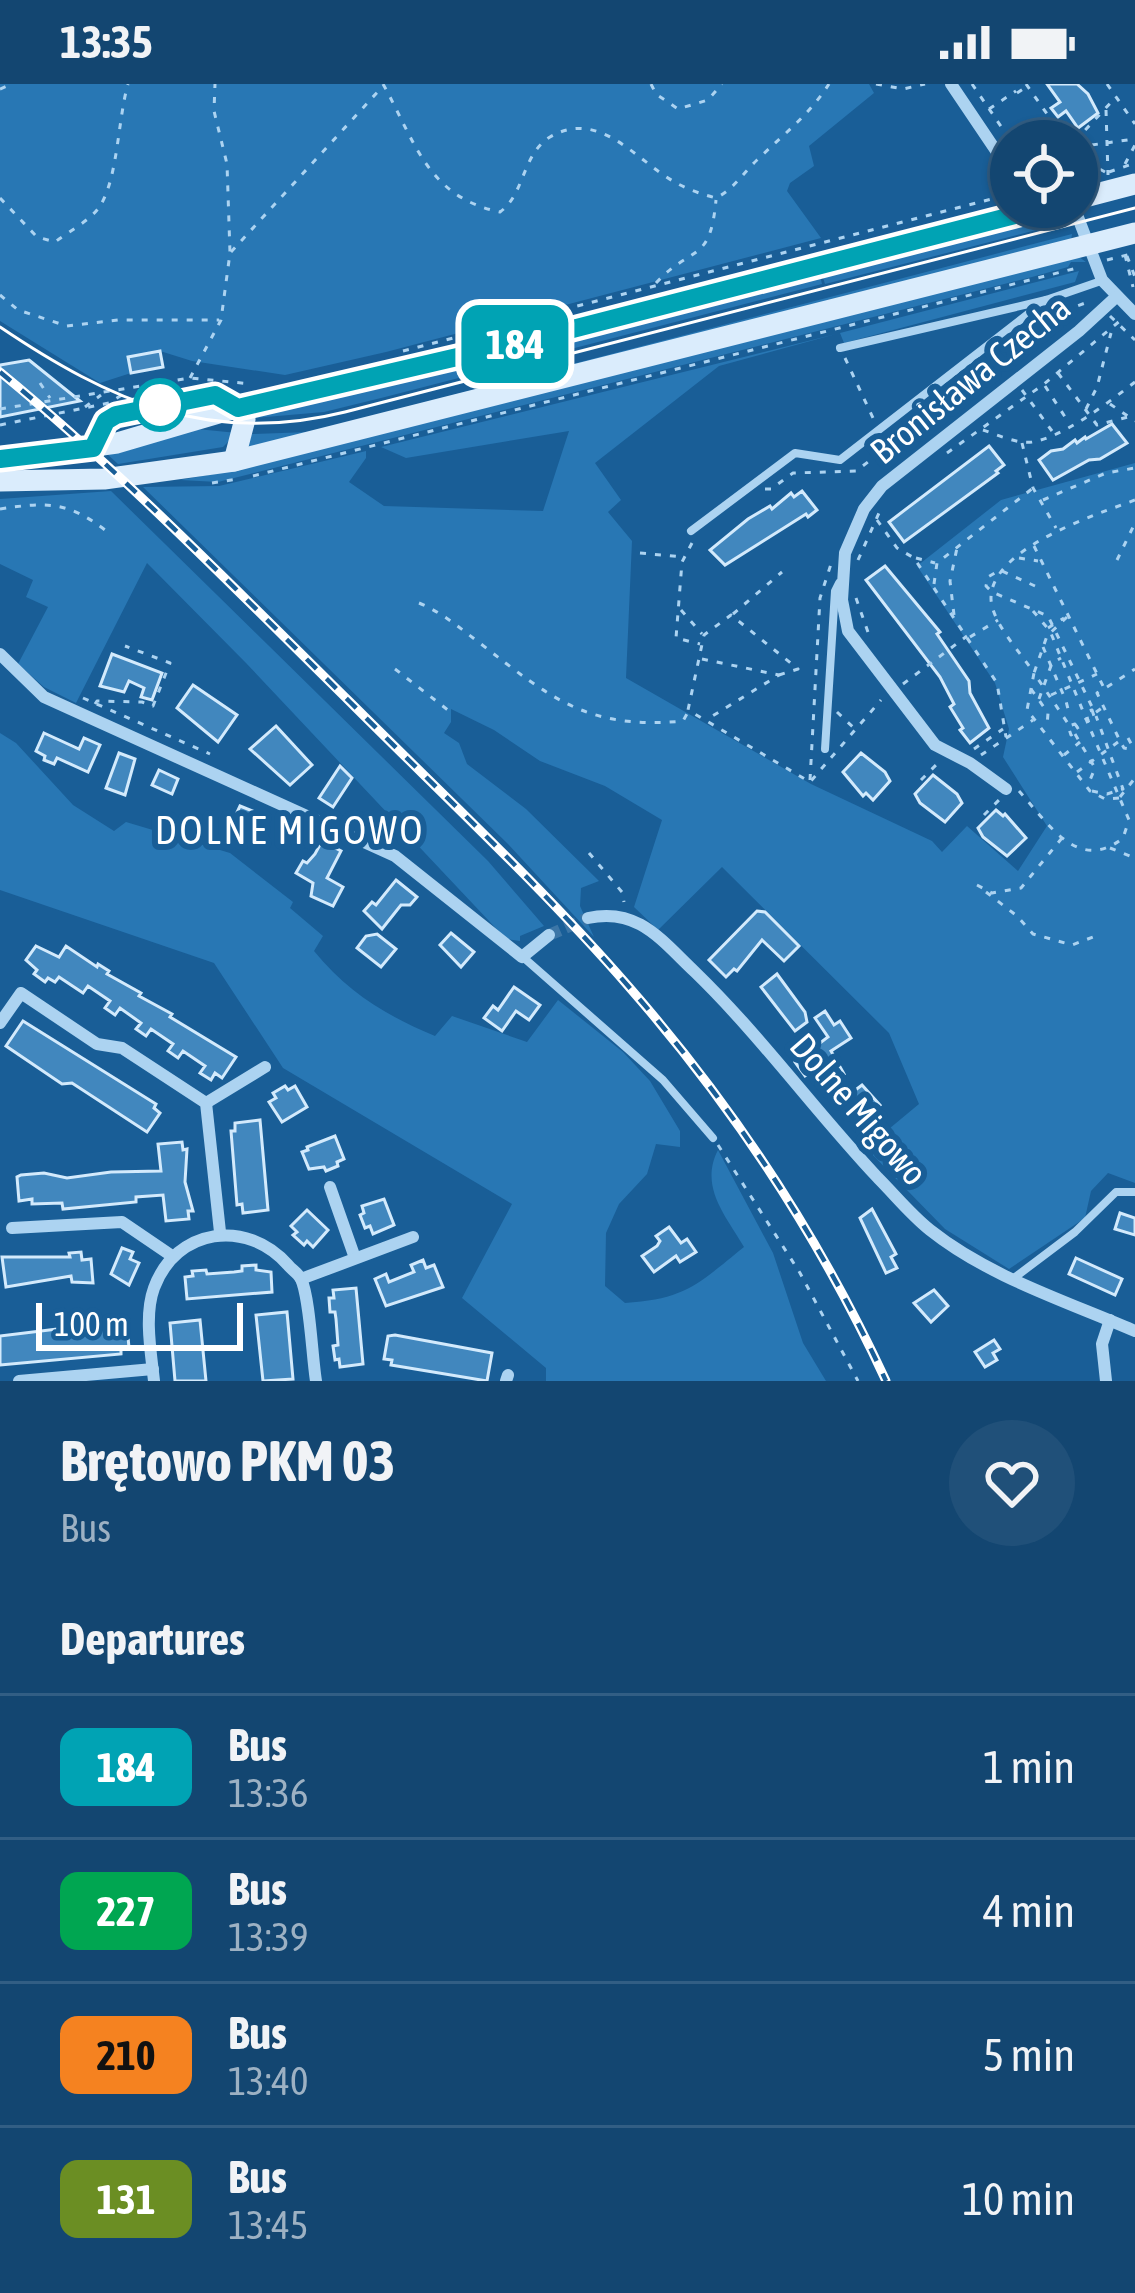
<!DOCTYPE html>
<html lang="en">
<head>
<meta charset="utf-8">
<style>
	body { margin:0; font-family:"Asap Condensed",sans-serif; background:#205079; color:#f1f3f6; height:100vh; display:flex; flex-direction:column; font-size:45px; white-space:nowrap }
	* { box-sizing:border-box; margin:0 }
	p { font-size:39px; color:#9db1c3 }
	.icon { flex:none; width:66px; height:66px; fill:none; stroke:currentColor; stroke-width:2; stroke-linecap:round; stroke-linejoin:round }
	.map { position:relative; height:1297px; overflow:hidden }
	.sheet { display:flex; flex-direction:column; background:#134671; flex:1 }
	.sheet>* { flex:none }
	.badge { padding:0 24px; border-radius:18px; font-size:42px; line-height:78px }
	.tools { position:absolute; left:990px; top:36px; display:grid; gap:24px }
	.tools a { display:grid; place-items:center; width:108px; height:108px; border-radius:50%; background:#134671; box-shadow:0 3px 9px #0004,0 0 0 3px #325e84; font-size:60px }
	.scale { position:absolute; left:36px; bottom:30px; width:207px; box-sizing:border-box; padding-left:12px; border:6px solid #fff; border-top:0; font-size:33px; line-height:42px; white-space:nowrap; color:#fff; -webkit-text-stroke:9px #195e97; paint-order:stroke }
	.map>.badge { position:absolute; translate:-50% -50%; box-shadow:0 0 0 6px #fff }
	h2 { padding:0 60px; font-size:45px; line-height:108px }
	.round { display:grid; place-items:center; flex:none; width:126px; height:126px; border-radius:63px; background:#205079 }
	.summary { display:flex; align-items:center; justify-content:space-between; height:204px; padding:0 60px }
	h1 { font-size:57px; font-weight:700; line-height:90px }
	ul { padding:0; list-style:none }
	li { display:flex; align-items:center; gap:36px; height:144px; padding:0 60px; border-top:3px solid #325e84 }
	li div { flex:1 }
	li b { display:block; font-size:45px }
	li em { font-style:normal }
	li .badge { min-width:132px; font-weight:700; text-align:center }
	.status { display:flex; justify-content:space-between; align-items:center; height:84px; padding:0 60px; background:#134671; direction:ltr }
	.status svg { height:33px; fill:currentColor }
	.map>svg:first-child { display:block }
	.green { fill:#2877b4 }
	.building { fill:#4187be; stroke:#d3eafc; stroke-width:3 }
	.lines { fill:none; stroke-linecap:round; stroke-linejoin:round }
	.minor-tunnel { stroke:#3c76a7; stroke-width:12; stroke-dasharray:12 6; stroke-linecap:butt }
	.path { stroke:#acd3f1; stroke-width:3; stroke-dasharray:6 9; stroke-linecap:butt }
	.service { stroke:#acd3f1; stroke-width:8 }
	.minor { stroke:#acd3f1; stroke-width:12 }
	.secondary { stroke:#daecfc; stroke-width:21 }
	.tram { stroke:#fff; stroke-width:3 }
	.rail-casing { stroke:#fff; stroke-width:9 }
	.rail { stroke:#195e97; stroke-width:4.5; stroke-dasharray:14; stroke-linecap:butt }
	.line-casing { stroke:#fff; stroke-width:27 }
	.line { stroke:#00a3b4; stroke-width:18 }
	.stop-dot { fill:#fff; stroke:#00a3b4; stroke-width:6 }
	.labels { text-anchor:middle; dominant-baseline:central; stroke-width:12; stroke-linejoin:round; paint-order:stroke }
	.street-label { font-size:36px; fill:#fff; stroke:#195e97 }
	.neighbourhood-label { font-size:39px; letter-spacing:3px; fill:#fff; stroke:#195e97 }
</style>
</head>
<body>
<div class="status"><b>13:35</b><svg viewBox="0 0 49 12"><path d="M0 12V9h3v3zM5 12V6h3v6zM10 12V3h3v9zM15 12V0h3v12zM26 1h20v11H26zM47 4h2v5h-2z"/></svg></div>
<div class="map">
<svg width="1135" height="1297" viewBox="0 0 1135 1297">
	<rect width="100%" height="100%" fill="#195e97"/>
	<g class="green">
		<polygon points="0,0 869,0 874,9 809,62 814,82 790,99 787,107 821,154 386,268 285,291 192,277 160,267 128,273 131,289 100,299 0,237"/>
		<polygon points="1011,120 1011,123 442,269 442,267"/>
		<polygon points="1056,130 1064,132 1068,138 825,200 822,190"/>
		<polygon points="1072,150 1071,157 245,367 252,350 309,348 350,338"/>
		<polygon points="1079,173 1086,178 1071,178 1068,183 1032,193 218,398 180,396 241,385"/>
		<polygon points="1079,187 1075,198 844,259 840,249"/>
		<polygon points="820,191 822,200 385,313 324,328 253,334 252,328"/>
		<polygon points="836,250 719,282 595,379 621,416 608,428 632,457 626,594 811,700 932,757 942,768 967,742 1018,787 1047,742 1003,673 1009,645 995,599 917,482 1001,416 1135,379 1135,1099 1108,1089 1091,1107 1085,1134 1009,1185 945,1145 866,1064 919,1020 889,949 722,783 658,846 634,823 662,736 605,702 540,677 494,646 451,625 451,638 444,649 459,659 467,680 526,725 599,797 581,804 580,822 594,853 508,760 143,403 219,402 366,367 366,374 349,398 384,422 543,427 569,347 406,374 381,363"/>
		<polygon points="197,345 237,349 223,363 118,380 106,369"/>
		<polygon points="111,407 488,777 544,842 520,852 520,857 506,855 246,579 147,479 76,619 44,603 18,580 48,523 26,513 33,496 0,480 0,415"/>
		<path d="M 0,649 L 16,659 L 73,721 L 114,747 L 126,738 L 230,769 L 293,818 L 290,824 L 323,852 L 314,867 C 348,909 387,932 435,952 L 452,932 L 527,958 L 558,916 L 623,968 L 650,997 L 680,1047 L 680,1063 L 656,1060 L 647,1090 L 619,1120 L 606,1149 L 605,1202 L 625,1219 C 686,1215 698,1200 744,1163 C 726,1132 699,1103 718,1066 L 773,1169 L 803,1259 L 826,1297 L 546,1297 L 546,1284 L 462,1214 L 512,1120 L 283,984 L 214,879 L 0,806 Z"/>
	</g>
	<g class="building">
		<polygon points="1047,0 1077,0 1088,10 1098,29 1078,44 1066,27 1058,33 1051,24 1060,18"/>
		<polygon points="160,267 163,283 131,289 128,273"/>
		<polygon points="29,276 80,317 0,333 0,281"/>
		<polygon points="1112,340 1127,359 1100,375 1089,376 1053,396 1039,376 1051,367 1063,365 1075,356 1077,359 1085,353 1086,355"/>
		<polygon points="989,362 1004,381 996,387 998,389 904,458 889,438"/>
		<polygon points="802,407 817,426 808,433 806,430 725,481 710,466 748,435 770,422 772,425 791,409 794,413"/>
		<polygon points="885,482 940,548 937,550 969,597 970,609 989,644 970,659 960,646 963,644 950,623 954,620 940,593 866,496"/>
		<polygon points="112,570 162,589 152,616 141,613 144,604 129,597 124,608 100,602"/>
		<polygon points="193,601 237,631 218,658 177,624"/>
		<polygon points="276,642 312,681 290,701 250,665"/>
		<polygon points="44,649 79,665 84,654 100,661 88,688 57,674 54,680 44,676 45,672 36,667"/>
		<polygon points="119,669 135,675 125,711 106,704"/>
		<polygon points="861,669 885,688 890,697 873,716 866,709 863,712 843,688"/>
		<polygon points="340,682 352,694 333,723 319,714"/>
		<polygon points="159,686 178,695 172,710 152,701"/>
		<polygon points="933,691 957,710 962,719 945,738 920,719 915,710"/>
		<polygon points="240,722 260,730 250,752 240,748 243,741 233,737"/>
		<polygon points="996,726 1003,732 1005,730 1026,754 1007,772 983,753 978,744"/>
		<polygon points="322,757 341,767 327,794 343,803 333,822 311,812 313,799 296,789 303,777 307,779 315,770"/>
		<polygon points="396,796 417,813 410,821 401,821 382,845 364,827 372,818 376,821"/>
		<polygon points="757,827 765,828 799,862 784,877 762,856 737,887 734,885 726,893 709,876"/>
		<polygon points="451,849 474,868 461,883 440,861"/>
		<polygon points="377,850 396,865 381,883 357,864 366,852"/>
		<polygon points="36,862 59,873 66,862 97,883 98,880 109,887 107,890 141,909 139,912 172,930 170,933 236,973 222,994 215,989 211,996 200,989 205,982 183,967 178,974 168,967 173,960 151,945 146,952 136,945 141,939 120,924 115,931 105,924 110,917 88,902 83,909 59,893 55,898 48,894 45,898 34,890 37,886 26,876"/>
		<polygon points="777,890 805,928 807,938 795,947 761,903"/>
		<polygon points="514,903 540,921 529,936 516,927 502,947 484,934 493,922 498,926"/>
		<polygon points="825,927 834,941 840,937 851,954 831,967 844,990 837,994 825,977 805,992 795,978 828,953 815,934"/>
		<polygon points="23,937 156,1020 154,1024 160,1029 147,1048 72,999 62,1000 6,962"/>
		<polygon points="862,1001 880,1021 857,1039 858,1028 846,1013"/>
		<polygon points="285,1002 288,1006 295,1002 307,1023 282,1038 269,1018 276,1014 273,1009"/>
		<polygon points="260,1036 268,1126 243,1129 242,1120 237,1121 231,1047 235,1047 235,1039"/>
		<polygon points="335,1052 344,1075 337,1078 338,1082 326,1087 324,1083 309,1085 302,1068 308,1066 307,1063"/>
		<polygon points="182,1058 183,1066 187,1065 185,1098 193,1127 188,1127 189,1135 166,1137 163,1111 136,1113 136,1118 63,1125 62,1119 32,1120 32,1115 19,1117 17,1093 21,1091 44,1089 67,1094 111,1088 161,1087 158,1060"/>
		<polygon points="384,1115 394,1141 373,1150 370,1142 365,1144 360,1131 364,1129 362,1122"/>
		<polygon points="872,1125 896,1170 891,1173 897,1184 886,1189 860,1134"/>
		<polygon points="307,1126 328,1146 313,1163 307,1157 304,1161 293,1151 297,1148 291,1142"/>
		<polygon points="1120,1129 1135,1134 1135,1151 1115,1145"/>
		<polygon points="669,1143 681,1159 687,1155 696,1168 680,1178 676,1172 654,1188 642,1172 657,1162 660,1157 656,1152"/>
		<polygon points="122,1164 133,1168 130,1175 139,1179 129,1201 111,1190"/>
		<polygon points="81,1168 82,1176 91,1175 93,1199 72,1198 71,1192 6,1203 2,1173 70,1173 69,1169"/>
		<polygon points="1076,1174 1122,1195 1115,1211 1069,1190"/>
		<polygon points="423,1176 426,1184 434,1181 443,1203 386,1222 375,1195 386,1190 389,1198 414,1188 411,1181"/>
		<polygon points="256,1181 256,1186 271,1188 272,1208 187,1215 185,1193 193,1192 192,1187 206,1186 207,1190 234,1188 242,1187 242,1182"/>
		<polygon points="356,1204 363,1280 340,1283 339,1275 335,1276 333,1262 338,1261 336,1235 335,1228 330,1228 329,1214 334,1214 333,1206"/>
		<polygon points="934,1206 948,1222 931,1238 914,1219"/>
		<polygon points="287,1228 293,1295 263,1297 256,1231"/>
		<polygon points="200,1236 206,1297 175,1297 170,1239"/>
		<polygon points="90,1241 127,1241 129,1264 121,1265 121,1270 0,1281 0,1252"/>
		<polygon points="395,1251 492,1269 487,1297 391,1281 392,1276 384,1275 388,1252"/>
		<polygon points="994,1256 1000,1265 993,1269 997,1276 985,1283 975,1268"/>
	</g>
	<g class="lines">
		<polyline class="minor-tunnel" points="549,851 588,834"/>
		<g class="path">
			<path d="M 383,0 C 415,57 427,113 500,128 C 525,110 522,70 550,53 C 599,24 636,76 673,97 C 686,105 701,110 716,114 C 734,105 743,89 757,76 C 784,50 809,31 829,0"/>
			<polyline points="651,0 656,10 678,25 708,16 722,0"/>
			<polyline points="876,0 903,5 925,0"/>
			<polyline points="972,0 1011,57"/>
			<polyline points="1026,0 1066,57"/>
			<polyline points="1107,0 1135,40"/>
			<polyline points="0,5 12,0"/>
			<polyline points="1017,9 1026,3"/>
			<polyline points="989,25 1016,7"/>
			<polyline points="1106,26 1108,91"/>
			<polyline points="1043,57 1043,46 1051,40"/>
			<polyline points="1075,57 1116,13"/>
			<polyline points="1077,63 1135,55"/>
			<polyline points="1077,67 1085,77 1105,88"/>
			<polyline points="1125,80 1135,61"/>
			<polyline points="1109,88 1135,79"/>
			<path d="M 0,114 L 37,153 L 55,158 C 68,148 91,136 100,122 C 118,94 118,34 128,0"/>
			<polyline points="231,168 383,2"/>
			<polyline points="1125,171 1133,203"/>
			<polyline points="1127,172 1135,193"/>
			<polyline points="1107,176 1135,169"/>
			<path d="M 656,199 C 692,160 710,181 716,116"/>
			<polyline points="0,211 18,226 67,242 118,236 219,236"/>
			<polyline points="1110,232 1135,256"/>
			<polyline points="403,267 1011,110"/>
			<polyline points="845,274 874,336"/>
			<polyline points="1058,289 1097,341 1128,333"/>
			<polyline points="190,294 221,236 230,169 227,80 214,27 215,0"/>
			<polyline points="40,299 50,314"/>
			<polyline points="1045,302 1069,339"/>
			<polyline points="1022,306 1052,347"/>
			<polyline points="1110,320 1135,337"/>
			<polyline points="85,323 101,311"/>
			<polyline points="0,325 190,294 252,300"/>
			<polyline points="1086,325 1097,303 1111,249"/>
			<polyline points="0,341 109,319 125,309"/>
			<path d="M 983,346 C 998,351 1017,360 1032,358 C 1064,353 1109,318 1135,298"/>
			<polyline points="1022,359 1033,404 1056,444"/>
			<polyline points="947,369 1044,300 1121,236"/>
			<polyline points="253,392 1081,183"/>
			<polyline points="212,399 238,395"/>
			<polyline points="765,405 771,405 793,389 856,387 1052,239 1058,229 1088,218"/>
			<polyline points="1043,416 1106,389 1135,384"/>
			<path d="M 0,425 C 46,418 67,417 105,446"/>
			<polyline points="877,436 897,464 914,474 997,599 1006,653"/>
			<polyline points="692,459 682,478 676,554 700,560"/>
			<polyline points="1034,462 1104,604 1097,609 1120,657 1124,664 1135,666"/>
			<polyline points="640,469 683,473"/>
			<polyline points="916,474 935,479"/>
			<polyline points="1019,474 1038,477"/>
			<polyline points="858,476 879,429"/>
			<polyline points="1117,476 1135,439"/>
			<polyline points="934,500 937,479 1033,404"/>
			<polyline points="1035,502 1000,486 988,493 986,502 992,508 1048,532 1095,629 1103,623"/>
			<polyline points="856,514 869,551"/>
			<path d="M 419,519 C 443,529 461,545 481,560 C 552,615 588,646 683,637 L 688,628"/>
			<polyline points="681,526 702,550"/>
			<polyline points="1033,527 1050,547 1085,632"/>
			<polyline points="733,530 782,488"/>
			<polyline points="954,531 950,497 957,464"/>
			<polyline points="1067,533 1047,552 1034,589 1069,641"/>
			<polyline points="1048,544 1064,534"/>
			<polyline points="970,553 998,536"/>
			<polyline points="1043,563 1066,617 1068,625 1063,630"/>
			<polyline points="702,575 779,591 706,636"/>
			<polyline points="395,585 453,630"/>
			<polyline points="779,591 798,585 731,531 704,551 688,626 810,698 881,616"/>
			<polyline points="903,600 967,552"/>
			<polyline points="1107,603 1135,585"/>
			<polyline points="1031,605 1048,629 1047,642"/>
			<polyline points="1051,611 1097,590"/>
			<polyline points="83,614 210,670"/>
			<polyline points="1039,615 1052,579 1061,574"/>
			<polyline points="95,620 97,617 142,618 153,622 170,579 125,562"/>
			<polygon points="1092,626 1095,635 1088,637 1086,628"/>
			<polyline points="837,628 856,646"/>
			<polygon points="1075,640 1079,646 1071,651 1068,642"/>
			<polyline points="1075,650 1095,684 1088,701"/>
			<polyline points="1128,654 1134,665"/>
			<polyline points="974,665 1003,645"/>
			<polyline points="981,671 1033,636"/>
			<polyline points="1064,671 1080,658"/>
			<polyline points="1077,688 1118,658"/>
			<polyline points="810,696 820,514 831,480"/>
			<polyline points="921,696 941,676"/>
			<path d="M 1019,707 C 1048,739 1078,790 1123,754 L 1129,736 L 1086,635 L 1077,642"/>
			<polyline points="1092,707 1107,710 1123,705 1096,632"/>
			<polyline points="1120,713 1135,694"/>
			<path d="M 1119,714 L 1105,715 L 1090,707 L 1027,626 L 1034,589 C 1021,569 992,539 991,515 C 990,464 1098,430 1135,416"/>
			<polyline points="984,731 999,716"/>
			<polyline points="1110,764 1135,774"/>
			<polyline points="589,769 622,808 624,818"/>
			<polyline points="977,801 992,809 1021,804 1062,754"/>
			<polyline points="986,808 1017,832 1033,850 1072,861 1101,850"/>
			<polyline points="718,1061 800,1189 858,1297"/>
		</g>
		<g class="service">
			<polyline points="840,264 1046,216 1101,197"/>
			<path d="M 95,357 L 106,337 L 116,331 C 148,323 208,298 235,322"/>
			<polyline points="691,447 795,369 840,376 1046,216"/>
			<polyline points="825,665 835,507 839,499"/>
			<polyline points="524,874 663,996 713,1054"/>
			<polyline points="1014,1194 1075,1148 1116,1108 1135,1108"/>
		</g>
		<g class="minor">
			<polyline points="951,0 1011,89"/>
			<polyline points="1074,123 1102,196 1135,230"/>
			<polyline points="0,570 44,613 395,772 522,873 549,851"/>
			<polyline points="1006,705 970,679 935,661 848,547 842,516 845,469 864,425 882,402 1079,247 1116,213"/>
			<path d="M 588,834 C 638,823 661,856 695,888 C 761,952 815,1027 878,1094 C 895,1111 910,1130 930,1146 C 989,1193 1066,1217 1135,1247"/>
			<polyline points="0,939 21,909 97,960 122,964 206,1019 220,1148"/>
			<polyline points="206,1019 265,983"/>
			<polyline points="330,1103 355,1174"/>
			<polyline points="12,1144 122,1138 172,1172"/>
			<polyline points="301,1195 413,1153"/>
			<polyline points="19,1297 153,1285"/>
			<path d="M 154,1297 C 151,1269 144,1231 154,1204 C 176,1144 247,1134 288,1181 C 292,1186 298,1189 301,1195 C 310,1214 312,1273 316,1297"/>
			<polyline points="506,1297 508,1291"/>
			<polyline points="1106,1297 1102,1260 1110,1236"/>
		</g>
		<g class="secondary">
			<polyline points="1077,115 1135,100"/>
			<polyline points="0,375 117,359 263,316 480,269 1046,123"/>
			<polyline points="234,377 245,335 238,324"/>
			<polyline points="0,397 104,395 234,377 1135,149"/>
		</g>
		<path class="tram" d="M 0,243 C 110,317 209,362 345,328 L 1135,124"/>
		<defs>
			<path id="rail" d="M 0,288 C 124,390 236,506 350,618 C 444,712 542,803 629,903 C 733,1022 820,1154 886,1297"/>
		</defs>
		<use href="#rail" class="rail-casing"/>
		<use href="#rail" class="rail"/>
	</g>
	<g class="lines">
		<defs>
			<polyline id="line" points="0,375 93,364 106,337 116,331 215,311 238,324 526,257 1046,123"/>
		</defs>
		<use href="#line" class="line-casing"/>
		<use href="#line" class="line"/>
	</g>
	<circle class="stop-dot" cx="160" cy="321" r="24"/>
	<g class="labels">
		<g class="street-label">
			<text transform="translate(970 295) rotate(-39)">Bronisława Czecha</text>
			<text transform="translate(859 1025) rotate(49)">Dolne Migowo</text>
		</g>
		<g class="neighbourhood-label">
			<text x="290" y="746">DOLNE MIGOWO</text>
		</g>
	</g>
</svg>
<div class="tools">
<a><svg class="icon" aria-label="locate" viewBox="0 0 24 24"><circle cx="12" cy="12" r="6"/><path d="M12 2v4M12 18v4M2 12h4M18 12h4"/></svg></a>
</div>
<div class="scale">100 m</div>
<b class="badge" style="left:515px;top:260px;background:#00a3b4;color:#fff">184</b>
</div>
<section class="sheet">
<div class="summary"><div><h1>Brętowo PKM 03</h1><p>Bus</p></div><a class="round"><svg class="icon" aria-label="heart" viewBox="0 0 24 24"><path d="M12 20l-8-8c-3-5 5-10 8-4 3-6 11-1 8 4z"/></svg></a></div>
<h2>Departures</h2>
<ul>
<li><span class="badge" style="background:#00a3b4;color:#fff">184</span><div><b>Bus</b><p>13:36</p></div><em>1 min</em></li>
<li><span class="badge" style="background:#00a651;color:#fff">227</span><div><b>Bus</b><p>13:39</p></div><em>4 min</em></li>
<li><span class="badge" style="background:#f58220;color:#111">210</span><div><b>Bus</b><p>13:40</p></div><em>5 min</em></li>
<li><span class="badge" style="background:#6b8e23;color:#fff">131</span><div><b>Bus</b><p>13:45</p></div><em>10 min</em></li>
</ul>
</section>
</body>
</html>
